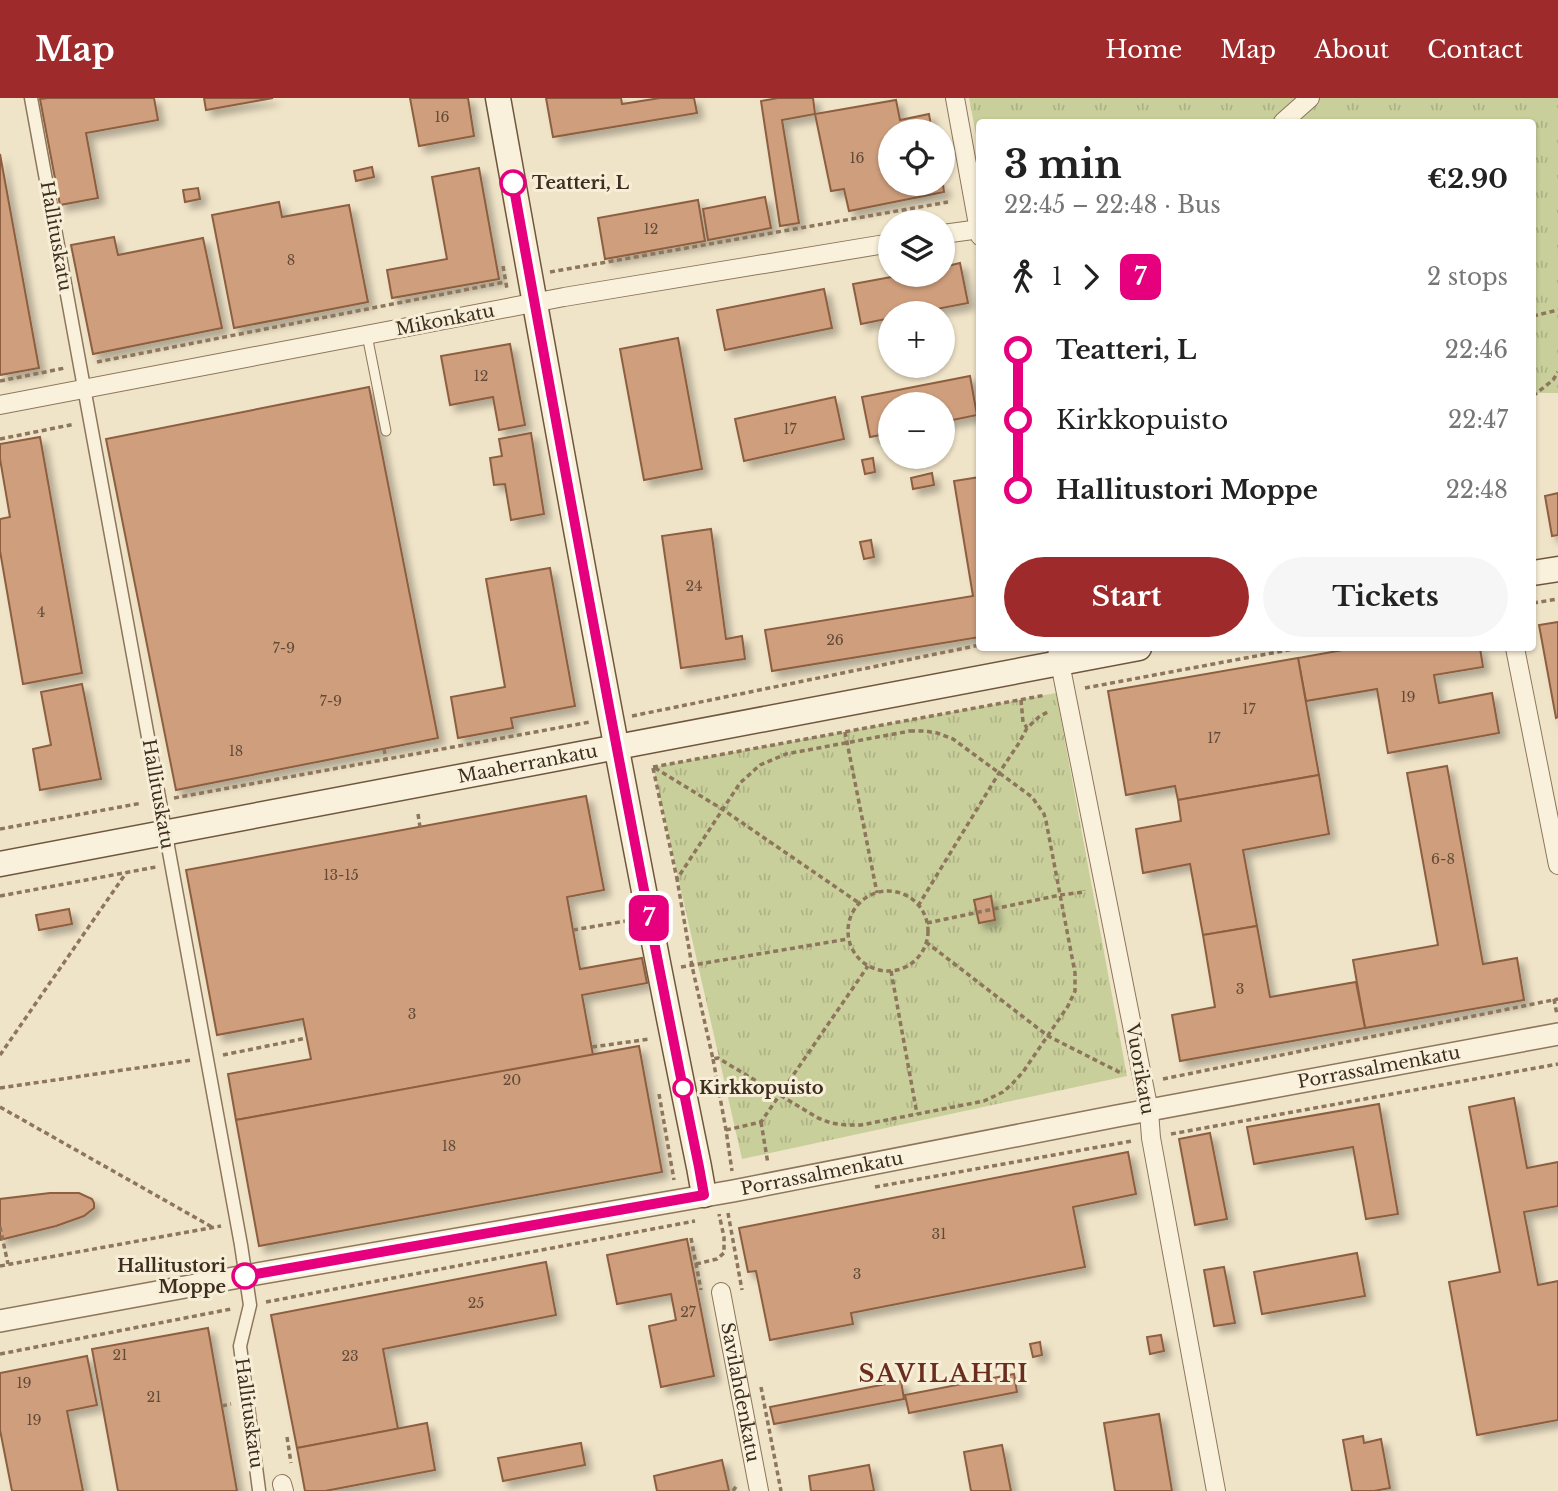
<!DOCTYPE html>
<html lang="en">
<head>
<meta charset="utf-8">
<style>
	body { margin:0; font-family:"Libre Baskerville",serif; background:#f6f6f6; color:#222; height:100vh; display:flex; flex-direction:column; font-size:26px; white-space:nowrap }
	* { box-sizing:border-box; margin:0 }
	p { font-size:23px; color:#767676 }
	.icon { flex:none; width:38px; height:38px; fill:none; stroke:currentColor; stroke-width:2; stroke-linecap:round; stroke-linejoin:round }
	.map { position:relative; flex:1; overflow:hidden }
	.side { position:absolute; left:976px; top:21px; width:560px; height:532px; display:flex; flex-direction:column; background:#fff; border-radius:7px; box-shadow:0 2px 5px #0004 }
	.side>* { flex:none }
	.badge { padding:0 14px; border-radius:10px; font-size:24px; line-height:46px }
	.tools { position:absolute; left:878px; top:21px; display:grid; gap:14px }
	.tools a { display:grid; place-items:center; width:77px; height:77px; border-radius:50%; background:#fff; box-shadow:0 2px 5px #0004; font-size:35px }
	.map>.badge { position:absolute; translate:-50% -50%; box-shadow:0 0 0 4px #fff }
	.legs { display:flex; align-items:center; gap:10px; height:77px; padding:0 28px; font-size:23px }
	.legs p { margin-inline-start:auto }
	.overview { display:flex; align-items:center; justify-content:space-between; height:119px; padding:0 28px }
	h1 { font-size:38px; font-weight:700; line-height:52px }
	.cta { display:flex; gap:14px; margin-top:auto; padding:14px 28px }
	.cta a { flex:1; height:80px; border-radius:42px; background:#9e2a2b; color:#fff; font-size:28px; font-weight:700; line-height:80px; text-align:center }
	.cta a+a { background:#f6f6f6; color:#222 }
	ul { padding:0 28px; list-style:none }
	li { display:flex; align-items:center; gap:24px; height:70px; font-size:26px }
	li i { display:grid; place-items:center; width:10px; height:100%; margin:0 9px; background:currentColor }
	li i::after { content:''; width:18px; height:18px; margin:-9px; border:5px solid; border-radius:50%; background:#fff }
	li p { margin-inline-start:auto }
	li:first-child i { background:linear-gradient(#0000 50%,currentColor 0) }
	li:last-child i { background:linear-gradient(currentColor 50%,#0000 0) }
	header { display:flex; align-items:center; gap:42px; box-sizing:border-box; height:98px; padding:0 35px; background:#9e2a2b; color:#fff }
	header strong { font-size:33px }
	nav { display:flex; gap:38px; margin-inline-start:auto; font-size:24px }
	.map>svg:first-child { display:block }
	.park { fill:url(#park-tufts) }
	.building { fill:#cf9f7d; stroke:#8d5f41; stroke-width:2; filter:url(#shadow) }
	.lines { fill:none; stroke-linecap:round; stroke-linejoin:round }
	.service-casing { stroke:#8d765c; stroke-width:11 }
	.pedestrian-casing { stroke:#8d765c; stroke-width:15 }
	.minor-casing { stroke:#8d765c; stroke-width:20 }
	.tertiary-casing { stroke:#8d765c; stroke-width:24 }
	.secondary-casing { stroke:#6f573f; stroke-width:27 }
	.path { stroke:#8d765c; stroke-width:3.5; stroke-dasharray:5 3.5; stroke-linecap:butt }
	.service { stroke:#faf1dc; stroke-width:9 }
	.pedestrian { stroke:#faf1dc; stroke-width:12 }
	.minor { stroke:#faf1dc; stroke-width:18 }
	.tertiary { stroke:#faf1dc; stroke-width:21 }
	.secondary { stroke:#faf1dc; stroke-width:24 }
	.line-1-casing { stroke:#fff; stroke-width:16 }
	.line-1 { stroke:#e6007e; stroke-width:10 }
	.stop-1-dot { fill:#fff; stroke:#e6007e; stroke-width:3.5 }
	.labels { text-anchor:middle; dominant-baseline:central; stroke-width:6; stroke-linejoin:round; paint-order:stroke }
	.number-label { font-size:14px; fill:#624a37 }
	.stop-label { font-size:18px; font-weight:bold; fill:#3d2e20; stroke:#f7eed8; text-anchor:start }
	.street-label { font-size:18px; fill:#3d2e20; stroke:#f7eed8 }
	.district-label { font-size:24px; font-weight:bold; letter-spacing:2px; fill:#6b2e1e; stroke:#f7eed8 }
</style>
</head>
<body>
<header>
<strong>Map</strong>
<nav><a>Home</a><a>Map</a><a>About</a><a>Contact</a></nav>
</header>
<div class="map">
<svg width="1558" height="1393" viewBox="0 0 1558 1393">
	<defs>
		<pattern id="park-tufts" width="24" height="20" patternUnits="userSpaceOnUse" patternTransform="scale(1.75)"><rect width="24" height="20" fill="#c9cf9b"/><path d="M3 7l-1-3M5 7V3M7 7l1-3M15 17l-1-3M17 17v-4M19 17l1-3" fill="none" stroke="#aeb285"/></pattern>
		<filter id="shadow"><feDropShadow dx="6" dy="6" stdDeviation="3.5" flood-color="#0004"/></filter>
	</defs>
	<rect width="100%" height="100%" fill="#f0e4c8"/>
	<g class="park">
		<polygon points="969,0 1558,0 1558,295 1533,295 1533,24 980,24 980,57"/>
		<polygon points="1056,595 1127,978 742,1061 653,669"/>
	</g>
	<g class="building">
		<polygon points="48,0 154,0 158,22 86,35 98,100 60,107 40,1"/>
		<polygon points="204,0 273,0 206,12"/>
		<polygon points="410,0 468,0 474,38 419,48"/>
		<polygon points="546,0 621,0 622,6 660,0 694,0 697,15 553,39"/>
		<polygon points="778,0 813,0 815,16 782,22 799,125 780,128 761,3"/>
		<polygon points="896,2 900,22 929,16 932,33 891,33 891,86 943,86 944,94 849,113 844,91 831,93 815,16"/>
		<polygon points="0,56 39,270 0,277"/>
		<polygon points="372,69 374,79 356,83 354,73"/>
		<polygon points="479,70 499,181 392,200 387,172 447,161 432,79"/>
		<polygon points="198,90 200,101 185,104 183,92"/>
		<polygon points="765,99 771,130 708,142 703,111"/>
		<polygon points="698,102 705,143 605,161 598,120"/>
		<polygon points="279,104 282,119 349,107 368,204 234,230 212,117"/>
		<polygon points="114,139 118,157 203,140 222,230 93,256 71,147"/>
		<polygon points="960,165 968,205 916,215 891,215 891,220 861,226 853,186 902,177 943,177 943,169"/>
		<polygon points="824,191 832,230 725,252 717,212"/>
		<polygon points="678,240 702,371 644,382 620,251"/>
		<polygon points="510,246 525,327 499,332 493,299 450,307 441,258"/>
		<polygon points="970,278 977,317 943,324 943,306 891,306 891,335 870,339 862,299"/>
		<polygon points="369,289 438,640 176,692 106,341"/>
		<polygon points="835,299 844,341 744,363 735,321"/>
		<polygon points="531,335 544,416 511,422 505,386 494,387 490,360 502,358 499,341"/>
		<polygon points="40,339 82,575 23,586 0,453 0,421 10,419 0,361 0,346"/>
		<polygon points="873,360 875,374 865,376 862,362"/>
		<polygon points="932,375 934,387 913,391 911,380"/>
		<polygon points="980,379 980,539 772,573 765,532 973,498 954,383"/>
		<polygon points="1558,395 1558,437 1552,438 1545,398"/>
		<polygon points="711,431 726,541 742,538 745,561 681,570 662,438"/>
		<polygon points="871,442 874,459 864,461 860,444"/>
		<polygon points="550,470 575,608 511,620 513,630 458,640 451,599 505,589 486,481"/>
		<polygon points="1558,524 1558,619 1556,620 1539,527"/>
		<polygon points="1354,550 1480,550 1483,569 1434,577 1439,605 1492,595 1499,635 1388,655 1377,591 1306,603 1298,560"/>
		<polygon points="1298,560 1319,677 1178,702 1175,688 1126,697 1108,593"/>
		<polygon points="82,586 101,681 40,692 33,651 51,647 41,594"/>
		<polygon points="1447,668 1483,866 1517,860 1524,902 1365,930 1353,862 1438,847 1407,675"/>
		<polygon points="1319,677 1329,736 1243,752 1257,828 1203,837 1190,766 1143,775 1136,731 1181,723 1178,702"/>
		<polygon points="586,698 604,792 567,799 580,871 642,860 647,885 582,897 593,957 236,1022 228,976 311,961 303,921 217,937 186,772"/>
		<polygon points="991,798 995,822 979,825 974,802"/>
		<polygon points="69,811 72,826 39,832 36,817"/>
		<polygon points="1257,828 1270,899 1356,884 1365,930 1180,963 1172,917 1215,909 1203,837"/>
		<polygon points="639,948 662,1074 259,1148 236,1022"/>
		<polygon points="1514,1000 1527,1070 1558,1064 1558,1108 1524,1114 1538,1187 1558,1183 1558,1322 1477,1337 1449,1184 1500,1174 1469,1009"/>
		<polygon points="1379,1006 1398,1116 1366,1121 1353,1049 1254,1066 1247,1029"/>
		<polygon points="1210,1035 1227,1121 1195,1127 1179,1041"/>
		<polygon points="1128,1054 1136,1096 1073,1109 1085,1169 851,1215 853,1226 770,1242 756,1173 748,1174 739,1130"/>
		<polygon points="50,1095 79,1095 92,1101 94,1105 94,1110 84,1118 56,1128 0,1142 0,1101"/>
		<polygon points="687,1141 714,1278 661,1289 649,1228 676,1222 671,1196 617,1206 607,1157"/>
		<polygon points="1357,1155 1365,1198 1262,1216 1254,1174"/>
		<polygon points="546,1164 556,1217 383,1251 398,1331 297,1350 271,1217"/>
		<polygon points="1224,1169 1235,1225 1214,1228 1204,1172"/>
		<polygon points="208,1230 237,1393 118,1393 92,1251"/>
		<polygon points="1161,1237 1164,1253 1150,1256 1147,1239"/>
		<polygon points="1040,1244 1042,1257 1033,1259 1030,1246"/>
		<polygon points="87,1258 97,1307 67,1313 83,1393 12,1393 0,1332 0,1275"/>
		<polygon points="1014,1276 1017,1294 909,1315 905,1297"/>
		<polygon points="901,1283 904,1301 774,1326 770,1309"/>
		<polygon points="1159,1316 1172,1393 1115,1393 1104,1325"/>
		<polygon points="427,1325 435,1372 325,1393 305,1393 297,1350"/>
		<polygon points="1363,1338 1364,1345 1381,1341 1390,1390 1374,1393 1352,1393 1343,1342"/>
		<polygon points="581,1345 585,1367 503,1383 498,1360"/>
		<polygon points="1002,1347 1011,1393 971,1393 964,1354"/>
		<polygon points="722,1362 729,1393 657,1393 654,1378"/>
		<polygon points="869,1367 874,1393 811,1393 809,1378"/>
	</g>
	<g class="lines">
		<defs>
			<polyline id="service" points="367,237 386,333"/>
			<polyline id="pedestrian" points="31,0 241,1147 250,1207 240,1248 259,1392"/>
			<g id="minor">
				<polyline points="955,0 980,138"/>
				<polyline points="1283,24 1310,0"/>
				<polyline points="943,136 980,131"/>
				<polyline points="0,307 564,199 891,145"/>
				<polyline points="1057,550 1149,1013 1151,1040 1216,1393"/>
				<polyline points="1515,550 1558,767"/>
				<path id="s1" d="M 721,1194 L 759,1393"/>
				<polyline points="282,1386 284,1393"/>
			</g>
			<g id="tertiary">
				<path id="s2" d="M 0,1223 L 245,1178 L 733,1093 L 1117,1018 L 1558,936"/>
			</g>
			<g id="secondary">
				<path d="M 498,0 C 562,357 626,714 699,1069 L 704,1097"/>
				<polyline points="1533,475 1558,471"/>
				<path id="s3" d="M 0,766 L 1139,550"/>
			</g>
		</defs>
		<use href="#service" class="service-casing"/>
		<use href="#pedestrian" class="pedestrian-casing"/>
		<use href="#minor" class="minor-casing"/>
		<use href="#tertiary" class="tertiary-casing"/>
		<use href="#secondary" class="secondary-casing"/>
		<g class="path">
			<polyline points="503,168 507,191"/>
			<polyline points="550,174 948,104"/>
			<polyline points="1533,218 1558,212"/>
			<polyline points="97,264 505,184"/>
			<polyline points="0,283 65,270"/>
			<polyline points="1533,298 1553,282 1558,274"/>
			<polyline points="0,341 75,326"/>
			<polyline points="1533,505 1558,501"/>
			<polyline points="1085,590 1299,550"/>
			<polyline points="1021,602 1023,624 1027,630"/>
			<polyline points="632,618 980,547"/>
			<polygon points="910,633 925,633 937,635 953,641 1032,699 1044,716 1046,723 1075,875 1075,893 1068,908 1023,974 1012,986 1003,994 984,1003 861,1027 846,1027 831,1025 818,1020 718,960 713,961 692,868 677,781 740,685 760,667 786,656"/>
			<polyline points="845,634 877,795"/>
			<polyline points="384,651 386,662"/>
			<polyline points="653,669 1046,597"/>
			<polyline points="653,670 677,781"/>
			<polyline points="655,670 722,711 859,805"/>
			<polyline points="174,700 590,624"/>
			<polyline points="418,716 420,729"/>
			<polyline points="0,731 142,705"/>
			<circle cx="888" cy="833" r="40"/>
			<polyline points="0,798 156,769"/>
			<polyline points="918,808 999,675 1019,645 1027,630 1040,618 1050,613"/>
			<polyline points="927,825 1060,797 1084,794 1084,792"/>
			<polyline points="573,832 626,823"/>
			<polyline points="926,844 1048,938 1121,975"/>
			<polyline points="681,869 848,841"/>
			<polyline points="891,873 917,1016"/>
			<polyline points="1554,901 1557,917"/>
			<polyline points="592,949 650,941"/>
			<polyline points="0,957 126,775"/>
			<polyline points="223,957 307,940"/>
			<polyline points="713,961 726,1032 732,1073"/>
			<polyline points="1163,981 1558,901"/>
			<polyline points="0,990 192,962"/>
			<polyline points="659,996 674,1082"/>
			<polyline points="0,1009 212,1129"/>
			<polyline points="761,1024 768,1066"/>
			<polyline points="726,1032 761,1024 868,868"/>
			<polyline points="1171,1036 1558,966"/>
			<polyline points="875,1089 1132,1043"/>
			<polyline points="728,1115 742,1192"/>
			<polyline points="0,1129 8,1166"/>
			<polyline points="691,1140 701,1192"/>
			<polyline points="696,1166 717,1161 724,1155 724,1139 719,1116"/>
			<polyline points="0,1168 221,1128"/>
			<polyline points="266,1204 695,1123"/>
			<polyline points="0,1256 231,1211"/>
			<polyline points="761,1289 781,1393"/>
			<polyline points="222,1308 231,1306"/>
			<polyline points="287,1339 291,1365"/>
			<polyline points="733,1393 737,1387"/>
		</g>
		<use href="#service" class="service"/>
		<use href="#pedestrian" class="pedestrian"/>
		<use href="#minor" class="minor"/>
		<use href="#tertiary" class="tertiary"/>
		<use href="#secondary" class="secondary"/>
	</g>
	<g class="lines">
		<defs>
			<path id="line-1" d="M 245,1178 L 704,1097 L 699,1069 C 632,742 572,414 513,85"/>
		</defs>
		<use href="#line-1" class="line-1-casing"/>
		<use href="#line-1" class="line-1"/>
	</g>
	<g class="stop-1-dot">
		<circle cx="513" cy="85" r="12"/>
		<circle cx="683" cy="990" r="9"/>
		<circle cx="245" cy="1178" r="12"/>
	</g>
	<g class="labels">
		<g class="number-label">
			<text x="442" y="19">16</text>
			<text x="857" y="60">16</text>
			<text x="651" y="131">12</text>
			<text x="291" y="162">8</text>
			<text x="481" y="278">12</text>
			<text x="790" y="331">17</text>
			<text x="694" y="488">24</text>
			<text x="41" y="514">4</text>
			<text x="835" y="542">26</text>
			<text x="284" y="550">7-9</text>
			<text x="1408" y="599">19</text>
			<text x="331" y="603">7-9</text>
			<text x="1249" y="611">17</text>
			<text x="1214" y="640">17</text>
			<text x="236" y="653">18</text>
			<text x="1443" y="761">6-8</text>
			<text x="341" y="777">13-15</text>
			<text x="1240" y="891">3</text>
			<text x="412" y="916">3</text>
			<text x="512" y="982">20</text>
			<text x="449" y="1048">18</text>
			<text x="939" y="1136">31</text>
			<text x="857" y="1176">3</text>
			<text x="476" y="1205">25</text>
			<text x="688" y="1214">27</text>
			<text x="120" y="1257">21</text>
			<text x="350" y="1258">23</text>
			<text x="24" y="1285">19</text>
			<text x="154" y="1299">21</text>
			<text x="34" y="1322">19</text>
		</g>
		<g class="stop-label">
			<text x="532" y="85">Teatteri, L</text>
			<text x="699" y="990">Kirkkopuisto</text>
			<text x="226" y="1168" text-anchor="end">Hallitustori<tspan x="226" dy="21">Moppe</tspan></text>
		</g>
		<g class="street-label">
			<text transform="translate(56 138) rotate(80)">Hallituskatu</text>
			<text transform="translate(445 222) rotate(-11)">Mikonkatu</text>
			<text stroke="none"><textPath href="#s3" startOffset="537">Maaherrankatu</textPath></text>
			<text transform="translate(158 696) rotate(80)">Hallituskatu</text>
			<text stroke="none"><textPath href="#s2" startOffset="1402">Porrassalmenkatu</textPath></text>
			<text transform="translate(1140 971) rotate(80)">Vuorikatu</text>
			<text stroke="none"><textPath href="#s2" startOffset="835">Porrassalmenkatu</textPath></text>
			<text stroke="none"><textPath href="#s1" startOffset="102">Savilahdenkatu</textPath></text>
			<text transform="translate(249 1315) rotate(82)">Hallituskatu</text>
		</g>
		<g class="district-label">
			<text x="944" y="1275">SAVILAHTI</text>
		</g>
	</g>
</svg>
<div class="tools">
<a><svg class="icon" aria-label="locate" viewBox="0 0 24 24"><circle cx="12" cy="12" r="6"/><path d="M12 2v4M12 18v4M2 12h4M18 12h4"/></svg></a>
<a><svg class="icon" aria-label="layers" viewBox="0 0 24 24"><path d="M12 4l9 5-9 5-9-5zM3 14l9 5 9-5"/></svg></a>
<a>+</a>
<a>−</a>
</div>
<b class="badge" style="left:649px;top:820px;background:#e6007e;color:#fff">7</b>
<section class="side">
<div class="overview"><div><h1>3 min</h1><p>22:45 – 22:48 · Bus</p></div><b>€2.90</b></div>
<div class="legs"><svg class="icon" aria-label="walk" viewBox="0 0 24 24"><circle cx="13" cy="4" r="2"/><path d="M13 8l-2 6 4 7M11 14l-3 7M7 12l3-4h3l4 4"/></svg>1<svg class="icon" aria-label="forward" viewBox="0 0 24 24"><path d="M9 5l7 7-7 7"/></svg><b class="badge" style="background:#e6007e;color:#fff">7</b><p>2 stops</p></div>
<ul>
<li><i style="color:#e6007e"></i><b>Teatteri, L</b><p>22:46</p></li>
<li><i style="color:#e6007e"></i><span>Kirkkopuisto</span><p>22:47</p></li>
<li><i style="color:#e6007e"></i><b>Hallitustori Moppe</b><p>22:48</p></li>
</ul>
<div class="cta"><a>Start</a><a>Tickets</a></div>
</section>
</div>
</body>
</html>
